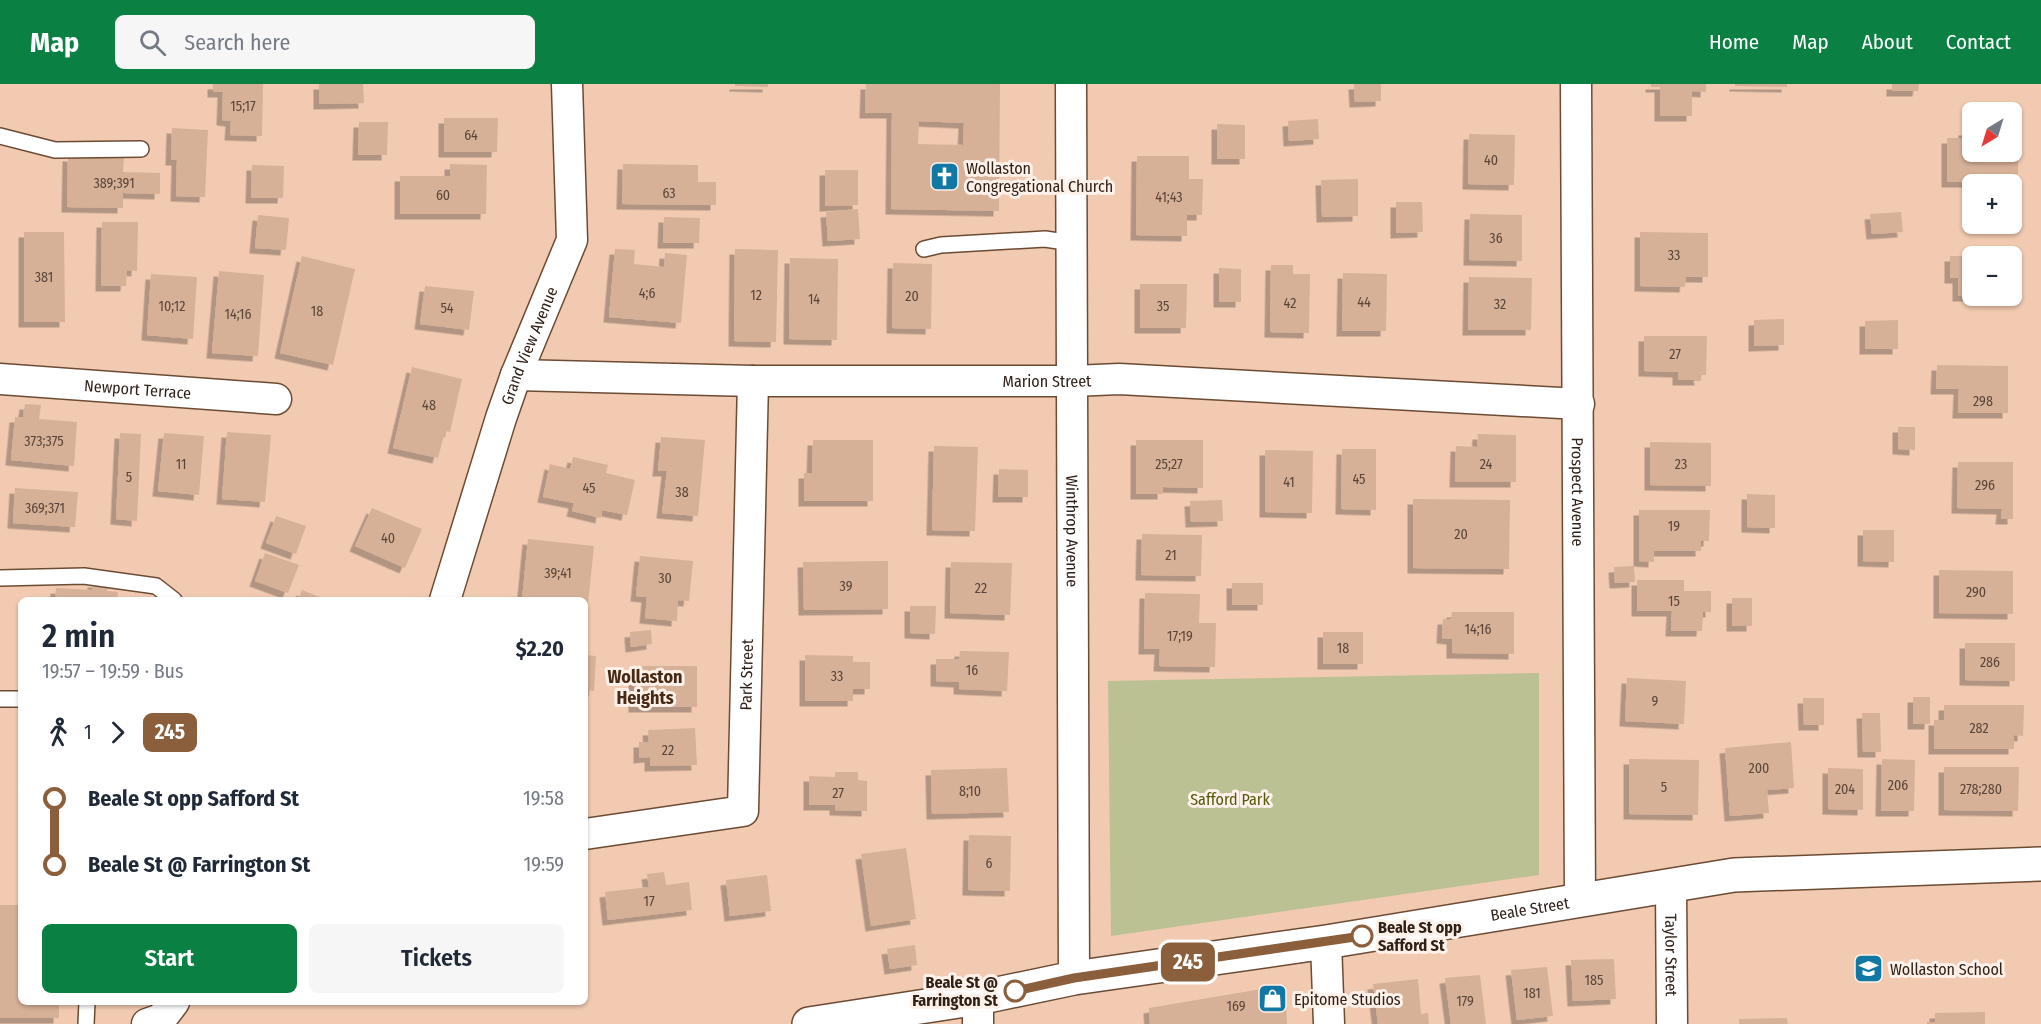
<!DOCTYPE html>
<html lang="en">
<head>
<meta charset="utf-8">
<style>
	body { margin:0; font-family:"Fira Sans Condensed",sans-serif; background:#f6f6f7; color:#1f2937; height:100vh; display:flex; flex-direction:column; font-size:22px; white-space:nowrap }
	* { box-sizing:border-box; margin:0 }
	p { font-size:20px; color:#747a83 }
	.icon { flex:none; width:33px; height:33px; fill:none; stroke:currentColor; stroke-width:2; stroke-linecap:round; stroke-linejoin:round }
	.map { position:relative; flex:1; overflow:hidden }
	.drawer { position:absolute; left:18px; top:513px; width:570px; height:408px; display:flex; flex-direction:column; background:#fff; border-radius:9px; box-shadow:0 2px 4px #0004 }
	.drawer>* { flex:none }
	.badge { padding:0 12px; border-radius:9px; font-size:21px; line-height:39px }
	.needle { width:39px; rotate:218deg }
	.controls { position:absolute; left:1962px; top:18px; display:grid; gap:12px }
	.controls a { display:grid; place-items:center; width:60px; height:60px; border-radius:9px; background:#fff; box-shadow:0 2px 4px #0004; font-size:30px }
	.map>.badge { position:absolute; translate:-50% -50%; box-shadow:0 0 0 3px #fff }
	.legs { display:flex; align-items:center; gap:9px; height:66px; padding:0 24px; font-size:20px }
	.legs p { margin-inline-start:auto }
	.summary { display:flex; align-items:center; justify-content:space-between; height:102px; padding:0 24px }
	h1 { font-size:33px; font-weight:600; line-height:45px }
	.button { display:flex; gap:12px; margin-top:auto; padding:12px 24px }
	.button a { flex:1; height:69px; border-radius:9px; background:#0b8043; color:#fff; font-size:24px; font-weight:600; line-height:69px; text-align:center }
	.button a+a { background:#f6f6f7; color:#1f2937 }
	ul { padding:0 24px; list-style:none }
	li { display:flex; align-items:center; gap:21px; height:66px; font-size:22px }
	li i { display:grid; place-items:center; width:9px; height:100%; margin:0 8px; background:currentColor }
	li i::after { content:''; width:15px; height:15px; margin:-8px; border:4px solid; border-radius:50%; background:#fff }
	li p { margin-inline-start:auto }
	li:first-child i { background:linear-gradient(#0000 50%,currentColor 0) }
	li:last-child i { background:linear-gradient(currentColor 50%,#0000 0) }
	header { display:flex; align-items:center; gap:36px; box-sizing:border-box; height:84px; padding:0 30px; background:#0b8043; color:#fff }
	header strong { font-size:28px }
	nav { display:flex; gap:33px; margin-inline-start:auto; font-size:21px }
	.search { width:420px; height:54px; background:#f6f6f7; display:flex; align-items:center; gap:15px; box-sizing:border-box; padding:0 21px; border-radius:9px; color:#747a83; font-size:22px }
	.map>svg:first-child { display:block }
	.green { fill:#bbc192 }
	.building { fill:#d7b098; fill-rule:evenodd; filter:url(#shadow) }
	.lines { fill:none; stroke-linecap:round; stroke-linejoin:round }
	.lane-casing { stroke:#6c4b35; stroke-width:18 }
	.street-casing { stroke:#6c4b35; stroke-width:33 }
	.secondary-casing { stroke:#6c4b35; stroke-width:36 }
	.lane { stroke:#fff; stroke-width:15 }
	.street { stroke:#fff; stroke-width:30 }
	.secondary { stroke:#fff; stroke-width:33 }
	.line-1-casing { stroke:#fff; stroke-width:14 }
	.line-1 { stroke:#8b5e3c; stroke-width:9 }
	.stop-1-dot { fill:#fff; stroke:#8b5e3c; stroke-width:3 }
	.labels { text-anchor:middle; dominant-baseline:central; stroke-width:6; stroke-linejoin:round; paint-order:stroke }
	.number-label { font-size:14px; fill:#5a4538 }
	.poi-label { font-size:16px; fill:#302118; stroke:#fef1e9; text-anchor:start }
	.street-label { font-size:16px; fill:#302118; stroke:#fef1e9 }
	.park-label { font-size:16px; fill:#54590c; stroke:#fef1e9 }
	.stop-label { font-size:16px; font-weight:bold; fill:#302118; stroke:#fef1e9; text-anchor:start }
	.neighbourhood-label { font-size:18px; font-weight:bold; fill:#472914; stroke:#fef1e9 }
</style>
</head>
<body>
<header>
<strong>Map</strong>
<div class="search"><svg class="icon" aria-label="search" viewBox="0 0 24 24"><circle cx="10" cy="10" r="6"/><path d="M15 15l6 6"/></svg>Search here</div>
<nav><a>Home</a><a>Map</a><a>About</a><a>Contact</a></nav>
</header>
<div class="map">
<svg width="2041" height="940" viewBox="0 0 2041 940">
	<defs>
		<filter id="shadow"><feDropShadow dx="-5.5" dy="5.5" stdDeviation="0" flood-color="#0004"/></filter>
	</defs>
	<rect width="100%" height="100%" fill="#f2cab1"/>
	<polygon class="green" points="1539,589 1539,791 1111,852 1108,597"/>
	<g class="building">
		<polygon points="213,0 263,0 262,52 230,51 231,37 222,36 223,8 213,8"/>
		<polygon points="319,0 363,0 364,19 319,20"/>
		<polygon points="735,0 768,0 768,3 735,2"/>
		<path d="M 866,0 L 1000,0 L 999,127 L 891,125 L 892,29 L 865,29 ZM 919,37 L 964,39 L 963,61 L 918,60 Z"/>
		<polygon points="1354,0 1381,0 1381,17 1355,18"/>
		<polygon points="1651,0 1706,0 1706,8 1692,7 1692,32 1660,32 1660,3 1651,3"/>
		<polygon points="1735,0 1787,0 1787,3 1735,2"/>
		<polygon points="1892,0 1919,0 1918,7 1892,7"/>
		<polygon points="444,34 498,34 497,68 444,68"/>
		<polygon points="1318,35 1319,55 1289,57 1288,37"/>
		<polygon points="359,38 388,38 387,71 358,71"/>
		<polygon points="1217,40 1245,41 1245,75 1217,75"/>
		<polygon points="172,44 208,46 205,113 176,112 177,76 171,76"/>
		<polygon points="1964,46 1972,46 1972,68 2012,68 2012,47 2018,47 2018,90 1982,90 1981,98 1947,98 1947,54 1963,54"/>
		<polygon points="1469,50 1515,51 1514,101 1468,100"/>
		<polygon points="68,72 124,74 123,88 160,89 160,110 123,109 123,124 67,123"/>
		<polygon points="1137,72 1189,72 1189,95 1203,95 1202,131 1187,131 1187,152 1136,151"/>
		<polygon points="450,80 487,81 486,130 400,130 400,92 450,92"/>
		<polygon points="623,80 698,81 698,98 716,98 716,121 622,120"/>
		<polygon points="252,81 284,82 283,114 251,114"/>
		<polygon points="825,86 858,86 858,121 825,122"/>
		<polygon points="1358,95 1358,132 1322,133 1321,96"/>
		<polygon points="1396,118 1422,118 1423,148 1396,149"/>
		<polygon points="858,125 860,155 828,157 826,128"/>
		<polygon points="1901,128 1903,148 1872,150 1870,130"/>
		<polygon points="1470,130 1522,131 1522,177 1469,176"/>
		<polygon points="258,131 289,134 286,166 255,164"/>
		<polygon points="664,133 700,134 699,159 663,159"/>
		<polygon points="102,138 138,138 137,187 127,186 126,202 101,202"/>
		<polygon points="24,148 64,148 65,238 24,238"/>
		<polygon points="1640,148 1708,149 1708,193 1686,193 1685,203 1640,202"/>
		<polygon points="615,165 635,166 634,180 664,183 665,169 687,171 681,239 609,233"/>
		<polygon points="735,165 778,166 776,258 734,257"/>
		<polygon points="302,172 355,185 333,281 280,269"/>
		<polygon points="1950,172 1972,172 1972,212 1958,212 1958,194 1950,194"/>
		<polygon points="2012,172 2017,172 2016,212 2012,212"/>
		<polygon points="790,174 838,175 837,256 789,255"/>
		<polygon points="893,179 932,180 931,245 892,244"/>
		<polygon points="1271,181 1293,181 1293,190 1310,190 1309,249 1270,248"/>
		<polygon points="1219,184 1241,185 1241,218 1219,218"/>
		<polygon points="219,187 264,191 258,272 212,269"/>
		<polygon points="1343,189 1387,190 1386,247 1342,247"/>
		<polygon points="151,190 197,193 193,255 147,251"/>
		<polygon points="1469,193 1532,194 1531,246 1468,246"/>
		<polygon points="1140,200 1187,200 1186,244 1140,244"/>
		<polygon points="425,202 474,207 469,246 420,240"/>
		<polygon points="1784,235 1784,261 1754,262 1754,236"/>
		<polygon points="1898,236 1898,265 1865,265 1865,237"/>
		<polygon points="1644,252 1707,252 1706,291 1699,291 1700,296 1678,296 1678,288 1644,287"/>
		<polygon points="1937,281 2008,282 2008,329 1958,329 1959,305 1936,305"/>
		<polygon points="412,283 462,295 450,348 445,347 438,374 393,364"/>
		<polygon points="25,320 41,321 39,335 77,338 74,382 11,376 15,333 23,333"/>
		<polygon points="1898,343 1915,343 1915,366 1898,365"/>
		<polygon points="227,348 271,351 265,418 222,415"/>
		<polygon points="120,349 141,350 137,437 116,435"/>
		<polygon points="164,349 204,352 199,411 158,407"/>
		<polygon points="1478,350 1516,351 1516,398 1455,398 1456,362 1477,363"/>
		<polygon points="661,353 705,356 698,432 662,429 667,387 658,387"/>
		<polygon points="813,356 873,356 873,417 804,417 804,389 812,389"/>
		<polygon points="1136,356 1203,356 1203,404 1163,403 1163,410 1136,410"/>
		<polygon points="1650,358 1711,359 1711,402 1650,401"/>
		<polygon points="934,362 978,363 975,447 932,446"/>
		<polygon points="1342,365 1376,365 1376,426 1341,425"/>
		<polygon points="1265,366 1313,367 1312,429 1265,428"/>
		<polygon points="573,373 608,381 606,389 635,396 627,431 602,426 601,434 572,427 574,419 543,413 550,380 570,385"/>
		<polygon points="1958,378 2013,378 2013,435 2001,435 2002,425 1957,424"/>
		<polygon points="999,385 1028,386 1028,413 998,413"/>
		<polygon points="15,404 78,408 75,443 13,439"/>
		<polygon points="1747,410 1775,411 1775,444 1747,443"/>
		<polygon points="1413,415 1510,416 1509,485 1413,484"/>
		<polygon points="1222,416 1223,437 1191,438 1190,417"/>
		<polygon points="372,424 422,445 405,484 355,462"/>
		<polygon points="1639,426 1710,426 1709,457 1701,457 1701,467 1654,467 1654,478 1639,477"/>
		<polygon points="276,432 306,442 296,470 266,459"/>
		<polygon points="1863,446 1894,446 1894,478 1863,477"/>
		<polygon points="1142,450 1202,451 1201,492 1141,491"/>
		<polygon points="528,455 594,462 587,529 585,529 585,516 522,516"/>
		<polygon points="265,469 299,481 288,509 255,497"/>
		<polygon points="640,472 693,477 689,517 678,516 677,537 645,534 647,513 636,512"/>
		<polygon points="888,477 888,525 804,526 803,478"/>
		<polygon points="951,478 1012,479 1010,531 950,529"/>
		<polygon points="1634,482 1635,498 1615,499 1614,483"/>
		<polygon points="1939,486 2013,487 2013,530 1939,529"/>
		<polygon points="1637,496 1684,496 1684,507 1711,507 1711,528 1703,528 1702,547 1671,547 1672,527 1637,527"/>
		<polygon points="93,498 108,498 107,507 118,508 117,516 55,516 56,504 92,506"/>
		<rect x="1232" y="499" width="31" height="22"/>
		<polygon points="302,506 327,516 298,516"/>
		<polygon points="1145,509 1200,510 1199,539 1216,539 1215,583 1159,582 1160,565 1144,565"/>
		<rect x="1732" y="514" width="20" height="28"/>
		<polygon points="910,522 936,522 935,550 910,549"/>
		<polygon points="1452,528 1514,528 1514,570 1452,569 1452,555 1442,554 1443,535 1451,535"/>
		<polygon points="651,546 652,560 631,563 630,548"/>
		<rect x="1323" y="548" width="40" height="32"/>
		<polygon points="1965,559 2015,559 2015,597 1965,596"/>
		<polygon points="960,567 1009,568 1007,607 959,605 959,598 936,597 936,575 959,575"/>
		<polygon points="585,571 596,572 594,607 585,606"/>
		<polygon points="805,571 853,572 853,578 870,578 870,605 853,605 853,617 805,617"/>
		<rect x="634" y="582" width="63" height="41"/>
		<polygon points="1627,594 1686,597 1684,640 1625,637"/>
		<rect x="1913" y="613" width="17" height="27"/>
		<polygon points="1803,614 1824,614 1824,641 1804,641"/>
		<polygon points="1944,621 2024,621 2023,652 2014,651 2014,665 1934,665 1934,636 1944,636"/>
		<polygon points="1862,629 1880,629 1881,668 1863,668"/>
		<polygon points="695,644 697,681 650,682 650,673 639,674 639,658 649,658 648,646"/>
		<polygon points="1791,658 1794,704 1767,706 1769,729 1730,732 1725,664"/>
		<polygon points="1629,675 1699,676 1698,731 1629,730"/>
		<polygon points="1882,675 1915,676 1914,727 1881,727"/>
		<polygon points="1944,683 2019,683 2018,727 1944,726"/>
		<polygon points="1007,684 1009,728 932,730 931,686"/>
		<polygon points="1828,684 1863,685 1863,726 1828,725"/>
		<polygon points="835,688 858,688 858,696 867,697 867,727 835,726 835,721 809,721 809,692 835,693"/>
		<polygon points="969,751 1011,752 1010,807 968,806"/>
		<polygon points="906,764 916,835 871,842 861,770"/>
		<polygon points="664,788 666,801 689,798 692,826 608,836 605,808 649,803 647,790"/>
		<polygon points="767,791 771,827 730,832 726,796"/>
		<polygon points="0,821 21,821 21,918 59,918 59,934 0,934"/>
		<polygon points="915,861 917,881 890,885 887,865"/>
		<polygon points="1614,875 1616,915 1573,917 1571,876"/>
		<polygon points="1547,883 1553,932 1517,936 1511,886"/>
		<polygon points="1480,891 1486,940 1451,940 1445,894"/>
		<polygon points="1418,895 1421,930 1428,929 1429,940 1378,940 1373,900"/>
		<polygon points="1285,901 1287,940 1150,940 1149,924"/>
		<polygon points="1985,928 1985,940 1927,940 1927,938 1935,938 1935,929"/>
		<polygon points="1787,934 1788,940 1739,940 1739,935"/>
	</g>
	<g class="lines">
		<defs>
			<g id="lane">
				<polyline points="0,52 55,66 141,65"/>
				<polyline points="924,165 941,161 1045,155 1072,159"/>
				<polyline points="0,494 84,492 156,502 174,516"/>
				<polyline points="0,615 21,615"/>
				<polyline points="86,940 87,918"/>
			</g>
			<g id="street">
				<path id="s1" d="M 1071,0 L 1074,894"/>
				<path id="s2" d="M 1576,0 L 1580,817"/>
				<path id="s3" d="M 516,291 L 753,297 L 1073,297 L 1119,295 L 1579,320"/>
				<path id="s4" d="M 0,295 L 276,315"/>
				<path id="s5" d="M 445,516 L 501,334 L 516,291 L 572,156 L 567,0"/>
				<path id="s6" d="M 585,750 L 743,727 L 753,297"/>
				<path id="s7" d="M 1671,802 L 1672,940"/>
				<polyline points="1326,858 1329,940"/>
				<polyline points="978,914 978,940"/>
				<polyline points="147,940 161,935 174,918"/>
			</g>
			<g id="secondary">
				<path id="s8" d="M 809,940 L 978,914 L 1074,894 L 1326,858 L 1734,791 L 2041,780"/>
			</g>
		</defs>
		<use href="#lane" class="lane-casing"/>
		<use href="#street" class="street-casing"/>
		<use href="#secondary" class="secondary-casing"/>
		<use href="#lane" class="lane"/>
		<use href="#street" class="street"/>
		<use href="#secondary" class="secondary"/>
	</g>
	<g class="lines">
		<defs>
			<polyline id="line-1" points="1015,907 1074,894 1362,852"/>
		</defs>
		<use href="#line-1" class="line-1-casing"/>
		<use href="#line-1" class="line-1"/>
	</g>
	<defs>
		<symbol id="church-square" viewBox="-11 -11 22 22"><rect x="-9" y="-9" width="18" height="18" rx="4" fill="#1078a3" stroke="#fef1e9"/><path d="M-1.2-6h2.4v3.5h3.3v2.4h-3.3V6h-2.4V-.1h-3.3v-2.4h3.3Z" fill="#fff"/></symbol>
		<symbol id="school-square" viewBox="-11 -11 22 22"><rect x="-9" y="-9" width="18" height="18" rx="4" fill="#1078a3" stroke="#fef1e9"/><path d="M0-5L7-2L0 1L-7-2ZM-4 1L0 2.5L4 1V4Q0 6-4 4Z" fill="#fff"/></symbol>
		<symbol id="shop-square" viewBox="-11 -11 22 22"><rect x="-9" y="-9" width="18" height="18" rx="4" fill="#1078a3" stroke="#fef1e9"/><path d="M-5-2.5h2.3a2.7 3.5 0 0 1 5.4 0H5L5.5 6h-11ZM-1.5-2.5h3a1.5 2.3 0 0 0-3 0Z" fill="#fff"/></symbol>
	</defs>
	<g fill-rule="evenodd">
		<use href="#church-square" x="928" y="76" width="33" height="33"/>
		<use href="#school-square" x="1852" y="868" width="33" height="33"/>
		<use href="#shop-square" x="1256" y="898" width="33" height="33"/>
	</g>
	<g class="stop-1-dot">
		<circle cx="1362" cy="852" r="10"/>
		<circle cx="1015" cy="907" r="10"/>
	</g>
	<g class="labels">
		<g class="number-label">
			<text x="243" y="22">15;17</text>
			<text x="471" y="51">64</text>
			<text x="1491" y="76">40</text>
			<text x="114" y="99">389;391</text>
			<text x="669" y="109">63</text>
			<text x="443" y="111">60</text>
			<text x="1169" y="113">41;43</text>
			<text x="1496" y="154">36</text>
			<text x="1674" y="171">33</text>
			<text x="44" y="193">381</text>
			<text x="647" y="209">4;6</text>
			<text x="756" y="211">12</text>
			<text x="912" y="212">20</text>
			<text x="814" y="215">14</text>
			<text x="1364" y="218">44</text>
			<text x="1290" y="219">42</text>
			<text x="1500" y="220">32</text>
			<text x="172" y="222">10;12</text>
			<text x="1163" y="222">35</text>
			<text x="447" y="224">54</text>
			<text x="317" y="227">18</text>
			<text x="238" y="230">14;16</text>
			<text x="1675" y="270">27</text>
			<text x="1983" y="317">298</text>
			<text x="429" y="321">48</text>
			<text x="44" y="357">373;375</text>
			<text x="181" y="380">11</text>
			<text x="1169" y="380">25;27</text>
			<text x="1486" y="380">24</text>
			<text x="1681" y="380">23</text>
			<text x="129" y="393">5</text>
			<text x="1359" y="395">45</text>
			<text x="1289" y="398">41</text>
			<text x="1985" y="401">296</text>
			<text x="589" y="404">45</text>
			<text x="682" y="408">38</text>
			<text x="45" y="424">369;371</text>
			<text x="1674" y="442">19</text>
			<text x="1461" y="450">20</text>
			<text x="388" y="454">40</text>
			<text x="1171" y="471">21</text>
			<text x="558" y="489">39;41</text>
			<text x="665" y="494">30</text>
			<text x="846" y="502">39</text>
			<text x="981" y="504">22</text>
			<text x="1976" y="508">290</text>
			<text x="1674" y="517">15</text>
			<text x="1478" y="545">14;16</text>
			<text x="1180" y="552">17;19</text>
			<text x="1343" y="564">18</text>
			<text x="1990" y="578">286</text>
			<text x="972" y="586">16</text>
			<text x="837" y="592">33</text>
			<text x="1655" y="617">9</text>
			<text x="1979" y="644">282</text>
			<text x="668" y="666">22</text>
			<text x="1759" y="684">200</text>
			<text x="1898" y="701">206</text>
			<text x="1664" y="703">5</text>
			<text x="1845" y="705">204</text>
			<text x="1981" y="705">278;280</text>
			<text x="970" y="707">8;10</text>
			<text x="838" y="709">27</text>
			<text x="989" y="779">6</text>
			<text x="649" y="817">17</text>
			<text x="1594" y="896">185</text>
			<text x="1532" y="909">181</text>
			<text x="1465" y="917">179</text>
			<text x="1236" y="922">169</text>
		</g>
		<g class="poi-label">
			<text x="966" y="84">Wollaston<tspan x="966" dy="18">Congregational Church</tspan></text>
			<text x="1890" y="885">Wollaston School</text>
			<text x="1294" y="915">Epitome Studios</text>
		</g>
		<g class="street-label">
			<text stroke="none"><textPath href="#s5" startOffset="268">Grand View Avenue</textPath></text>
			<text stroke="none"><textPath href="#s3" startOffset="531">Marion Street</textPath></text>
			<text stroke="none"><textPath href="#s4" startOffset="138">Newport Terrace</textPath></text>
			<text stroke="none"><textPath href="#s2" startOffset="408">Prospect Avenue</textPath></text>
			<text stroke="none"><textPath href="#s1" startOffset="447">Winthrop Avenue</textPath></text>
			<text stroke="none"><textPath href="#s6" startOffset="296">Park Street</textPath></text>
			<text stroke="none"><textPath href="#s8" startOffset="730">Beale Street</textPath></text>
			<text stroke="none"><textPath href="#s7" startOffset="69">Taylor Street</textPath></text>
		</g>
		<g class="park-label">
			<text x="1230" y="715">Safford Park</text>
		</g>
		<g class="stop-label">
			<text x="1378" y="843">Beale St opp<tspan x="1378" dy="18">Safford St</tspan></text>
			<text x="998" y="898" text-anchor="end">Beale St @<tspan x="998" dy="18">Farrington St</tspan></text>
		</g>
		<g class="neighbourhood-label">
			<text x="645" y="593">Wollaston<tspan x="645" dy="21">Heights</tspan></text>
		</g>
	</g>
</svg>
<div class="controls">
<a><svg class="needle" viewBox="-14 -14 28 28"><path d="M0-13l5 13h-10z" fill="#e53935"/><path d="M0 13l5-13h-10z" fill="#747a83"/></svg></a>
<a>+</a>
<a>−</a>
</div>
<b class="badge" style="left:1188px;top:878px;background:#8b5e3c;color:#fff">245</b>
<section class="drawer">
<div class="summary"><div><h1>2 min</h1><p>19:57 – 19:59 · Bus</p></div><b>$2.20</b></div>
<div class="legs"><svg class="icon" aria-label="walk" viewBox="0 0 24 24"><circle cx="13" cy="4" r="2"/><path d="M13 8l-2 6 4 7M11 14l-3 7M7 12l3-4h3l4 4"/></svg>1<svg class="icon" aria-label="forward" viewBox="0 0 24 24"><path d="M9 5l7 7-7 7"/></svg><b class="badge" style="background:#8b5e3c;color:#fff">245</b></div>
<ul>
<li><i style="color:#8b5e3c"></i><b>Beale St opp Safford St</b><p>19:58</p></li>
<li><i style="color:#8b5e3c"></i><b>Beale St @ Farrington St</b><p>19:59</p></li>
</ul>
<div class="button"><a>Start</a><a>Tickets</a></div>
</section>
</div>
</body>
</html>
